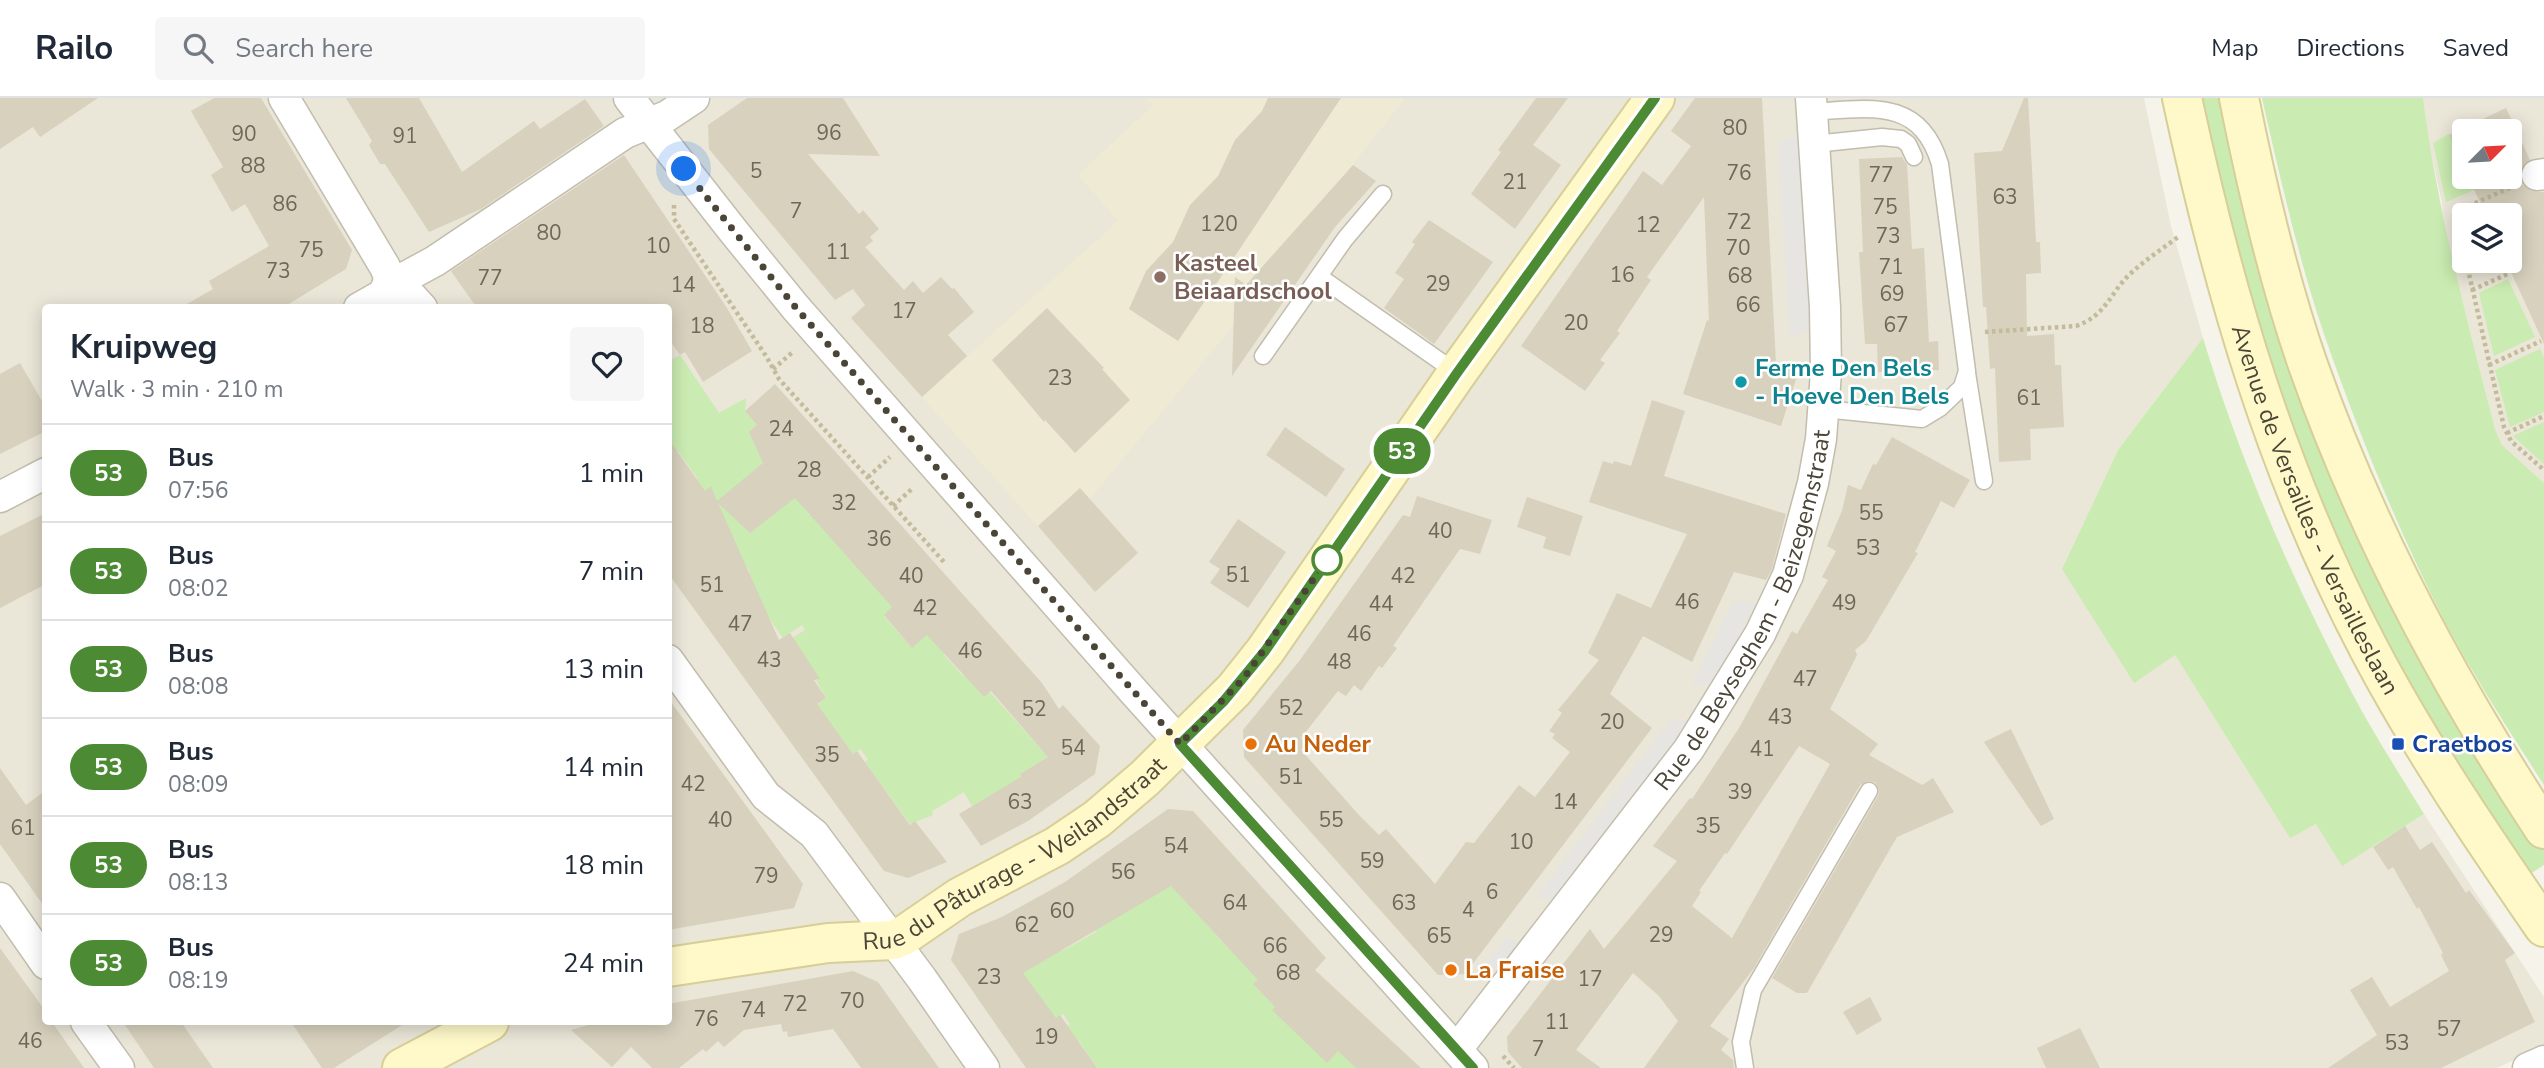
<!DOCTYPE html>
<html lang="en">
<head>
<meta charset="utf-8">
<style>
	body { margin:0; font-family:"Nunito Sans",sans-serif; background:#f6f6f7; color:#1f2937; height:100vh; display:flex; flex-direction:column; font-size:26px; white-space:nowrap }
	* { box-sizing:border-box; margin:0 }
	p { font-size:23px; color:#747a83 }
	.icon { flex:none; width:38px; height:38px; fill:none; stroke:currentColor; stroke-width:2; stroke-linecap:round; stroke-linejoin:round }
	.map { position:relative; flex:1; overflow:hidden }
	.side { position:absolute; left:42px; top:206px; width:630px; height:721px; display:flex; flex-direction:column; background:#fff; border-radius:7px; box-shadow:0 4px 18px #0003 }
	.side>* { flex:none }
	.badge { padding:0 14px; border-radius:23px; font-size:24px; line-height:46px }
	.needle { width:46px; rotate:66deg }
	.controls { position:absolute; left:2452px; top:21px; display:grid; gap:14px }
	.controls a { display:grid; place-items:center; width:70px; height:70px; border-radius:7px; background:#fff; box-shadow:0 4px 18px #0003; font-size:35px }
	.you { position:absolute; width:35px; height:35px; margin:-18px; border:5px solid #fff; border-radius:50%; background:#1a73e8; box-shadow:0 0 0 10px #1a73e833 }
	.map>.badge { position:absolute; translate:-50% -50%; box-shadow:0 0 0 4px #fff }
	.round { display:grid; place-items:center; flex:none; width:74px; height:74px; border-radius:7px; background:#f6f6f7 }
	.head { display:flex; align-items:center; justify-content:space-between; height:119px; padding:0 28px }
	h1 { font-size:33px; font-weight:700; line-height:52px }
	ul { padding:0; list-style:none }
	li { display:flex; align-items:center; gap:21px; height:98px; padding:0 28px; border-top:2px solid #e0e1e3 }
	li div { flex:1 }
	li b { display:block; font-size:26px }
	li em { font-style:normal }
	li .badge { min-width:77px; font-weight:700; text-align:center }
	header { display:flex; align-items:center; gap:42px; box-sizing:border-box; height:98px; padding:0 35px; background:#fff; border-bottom:2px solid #e0e1e3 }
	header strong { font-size:33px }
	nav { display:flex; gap:38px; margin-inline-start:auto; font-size:24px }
	.search { width:490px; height:63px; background:#f6f6f7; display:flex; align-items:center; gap:18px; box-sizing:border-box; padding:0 24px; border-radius:7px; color:#747a83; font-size:26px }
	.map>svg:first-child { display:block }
	.residential { fill:#eae6d8; fill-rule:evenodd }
	.education { fill:#efead3 }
	.green { fill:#caebb1 }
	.parking { fill:#e7e5e1 }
	.building { fill:#d8d1be; fill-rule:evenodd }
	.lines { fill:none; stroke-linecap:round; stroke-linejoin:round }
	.lane-casing { stroke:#c2bdac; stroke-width:19 }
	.street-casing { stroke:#c2bdac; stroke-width:33 }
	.secondary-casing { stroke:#d7ce98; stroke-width:42 }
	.path { stroke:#c4bb9c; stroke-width:4.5; stroke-dasharray:3.5 3.5; stroke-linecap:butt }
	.lane { stroke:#fff; stroke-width:16 }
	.street { stroke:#fff; stroke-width:30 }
	.secondary { stroke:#fff9ca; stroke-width:38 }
	.line-casing { stroke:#fff; stroke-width:16 }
	.line { stroke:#4c8b33; stroke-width:10 }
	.walk { stroke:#4a4537; stroke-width:7; stroke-dasharray:0 12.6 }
	.education-dot { fill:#8d6e63; stroke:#fff; stroke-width:2.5 }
	.culture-dot { fill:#0f9aa8; stroke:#fff; stroke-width:2.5 }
	.stop-dot { fill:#fff; stroke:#4c8b33; stroke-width:3.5 }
	.food-dot { fill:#e8710a; stroke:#fff; stroke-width:2.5 }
	.transit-dot { fill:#1a4fb4; stroke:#fff; stroke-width:2.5 }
	.labels { text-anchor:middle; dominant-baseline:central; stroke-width:5; stroke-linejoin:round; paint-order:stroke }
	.number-label { font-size:21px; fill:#6e6859 }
	.education-label { font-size:24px; font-weight:bold; fill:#785e54; stroke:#fff; text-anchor:start }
	.culture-label { font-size:24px; font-weight:bold; fill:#0d838f; stroke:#fff; text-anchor:start }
	.street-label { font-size:24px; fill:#4a4537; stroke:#fff }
	.food-label { font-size:24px; font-weight:bold; fill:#c56008; stroke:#fff; text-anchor:start }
	.transit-label { font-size:24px; font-weight:bold; fill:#164399; stroke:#fff; text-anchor:start }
</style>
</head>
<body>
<header>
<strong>Railo</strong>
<div class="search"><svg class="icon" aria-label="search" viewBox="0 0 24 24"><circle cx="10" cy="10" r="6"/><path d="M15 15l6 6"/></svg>Search here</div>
<nav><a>Map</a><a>Directions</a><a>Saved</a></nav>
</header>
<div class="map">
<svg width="2544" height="970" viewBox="0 0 2544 970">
	<rect width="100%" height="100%" fill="#f5f3ea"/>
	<g class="residential">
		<path d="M 0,0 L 2144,0 L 2171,128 L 2203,240 L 2118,352 L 2062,471 L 2175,557 L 2290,739 L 2316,726 L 2373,749 L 2424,716 L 2544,899 L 2544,948 L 2497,970 L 0,970 ZM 46,210 L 668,210 L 668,924 L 46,924 Z"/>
		<path d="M 2423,0 L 2544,0 L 2544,385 L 2502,347 L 2495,331 L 2446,139 L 2442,105 L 2429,46 ZM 2464,33 L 2510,33 L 2510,79 L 2464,79 ZM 2464,117 L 2510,117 L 2510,163 L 2464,163 Z"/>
	</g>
	<polygon class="education" points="1145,0 1405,0 1353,67 1297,130 1233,228 1090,401 1094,405 1052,444 922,299 1118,123 1078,77 1153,7"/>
	<g class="green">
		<polygon points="2194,0 2228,0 2264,152 2544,749 2544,767 2530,776 2402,584 2291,343"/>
		<path d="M 2262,0 L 2423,0 C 2437,112 2467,221 2495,331 L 2502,347 L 2544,385 L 2544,687 C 2510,634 2475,580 2445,524 C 2398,432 2358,334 2324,236 C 2298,159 2280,79 2262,0 Z"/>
		<polygon points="2449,36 2464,69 2464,79 2468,79 2474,92 2446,104 2433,45"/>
		<polygon points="2508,181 2535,239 2494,258 2479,195"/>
		<path d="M 2203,240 C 2240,362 2291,480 2351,593 C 2373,635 2399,675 2424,716 L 2342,768 L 2316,726 L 2290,740 L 2175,557 L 2134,585 L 2062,471 L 2118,352 Z"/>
		<polygon points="2540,251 2544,260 2544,314 2510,329 2495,272"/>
		<polygon points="680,257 719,315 746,300 745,313 757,327 750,334 808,409 805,412 809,417 815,413 908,495 884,518 912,550 928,536 952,549 944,557 963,578 965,577 984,599 990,594 1048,659 1020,676 1022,680 972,708 964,694 932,713 933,717 910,726 865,664 868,661 860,651 853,656 817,607 826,600 816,582 819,581 791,541 805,532 802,527 783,540 741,480 750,474 692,384 697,380 678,353 669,351 668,264"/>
		<polygon points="2544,324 2544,366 2513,338"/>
		<polygon points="1178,764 1190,808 1228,850 1262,878 1254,887 1274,908 1292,893 1344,946 1356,970 1097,970 1079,943 1062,932 1070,926 1063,916 1055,921 1004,861 1062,853 1096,834 1091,824"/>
	</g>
	<g class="parking">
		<polygon points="1801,35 1811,230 1790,240 1778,45"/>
		<polygon points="1733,503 1755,504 1715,588 1691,588"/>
		<polygon points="1670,622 1693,623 1561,803 1536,800"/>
		<polygon points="1505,841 1528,845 1498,884 1475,881"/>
	</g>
	<g class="building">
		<polygon points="0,0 98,0 40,39 33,29 0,51"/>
		<polygon points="214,0 261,0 352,152 346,171 282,210 180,210 213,191 209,183 269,148 245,106 232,114 211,77 223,69 191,13"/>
		<polygon points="346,0 419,0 462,74 534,23 540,31 585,1 604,28 481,111 429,134 385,66 380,66 369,47 372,43"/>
		<polygon points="747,0 843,0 880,58 808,56 859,116 863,112 879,131 870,139 873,143 865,149 904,192 913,183 923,195 941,179 952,191 954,190 974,214 948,237 967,258 922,299 851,220 865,207 853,191 835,202 709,51 708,27"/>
		<polygon points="1268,0 1341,0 1178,243 1129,211 1146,173 1173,144 1190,107 1218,78 1235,42 1262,13"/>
		<polygon points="1536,0 1568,0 1533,47 1561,67 1515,131 1471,96 1501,54 1498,52"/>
		<polygon points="1695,0 1762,0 1776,265 1799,272 1781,328 1683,296 1707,222 1709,223 1704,99 1647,179 1651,182 1617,233 1620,235 1600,262 1605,265 1585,293 1521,248 1643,73 1662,87 1691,48 1671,33"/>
		<polygon points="2024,0 2028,0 2036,144 2040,144 2041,175 2026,176 2027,238 2054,236 2055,267 2061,267 2064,329 2030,331 2031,362 1999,364 1995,270 1990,271 1986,209 1983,209 1974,55 2002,53"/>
		<polygon points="2506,10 2530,62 2521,71 2520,79 2523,87 2531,93 2544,94 2544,246 2506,163 2510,163 2510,117 2486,117 2468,79 2510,79 2510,33 2464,33 2464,69 2449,37"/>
		<polygon points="624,57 727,210 752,253 703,284 685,254 680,257 668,240 668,210 477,210 451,173"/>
		<polygon points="1902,59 1907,67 1912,151 1924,150 1929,244 1938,243 1939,272 1878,274 1877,246 1865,246 1859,154 1863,154 1859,61"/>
		<polygon points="1353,67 1376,83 1335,129 1232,278 1235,179 1246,187"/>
		<polygon points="1429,122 1493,164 1434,246 1384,210 1404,181 1395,175 1415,146 1412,144"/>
		<polygon points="1047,210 1104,270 1102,271 1130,302 1075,355 1045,322 1044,324 992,262"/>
		<polygon points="20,265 46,310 46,333 0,356 0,276"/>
		<polygon points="775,286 1042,585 1059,611 1063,607 1100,648 1095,676 1028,723 981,748 959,716 1021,679 1020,676 1048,659 991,593 984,599 927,537 912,550 884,517 892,509 795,400 750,435 718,405 779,542 790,535 820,581 814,582 826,600 817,606 853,656 857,653 910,727 915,723 947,764 908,780 884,773 668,475 668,340 705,393 711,388 717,403 763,365 749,334 757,327 745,313"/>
		<polygon points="1652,302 1685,313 1664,378 1786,416 1772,471 1766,482 1734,474 1692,564 1643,538 1610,596 1652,630 1465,876 1438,877 1244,659 1243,632 1300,562 1403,417 1410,419 1417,398 1492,422 1480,456 1460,451 1393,548 1397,550 1382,570 1379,568 1361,593 1354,587 1346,598 1338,593 1301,640 1308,646 1301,652 1359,717 1379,737 1386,731 1435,786 1466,744 1474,745 1519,687 1535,699 1570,654 1552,640 1555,636 1549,633 1562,615 1558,612 1599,562 1588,555 1617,495 1651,510 1687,436 1589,404 1603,363 1613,366 1614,363 1631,368"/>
		<polygon points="1285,329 1345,371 1326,399 1266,357"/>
		<path d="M 1892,339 L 1970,382 L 1954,410 L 1941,403 L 1915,454 L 1918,455 L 1866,543 L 1855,552 L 1857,557 L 1830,611 L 1878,646 L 1869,657 L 1922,687 L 1933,680 L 1954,714 L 1897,739 L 1807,895 L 1797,895 L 1772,880 L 1878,698 L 1879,692 L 1875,684 L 1868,683 L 1860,687 L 1754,870 L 1710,928 L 1729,941 L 1721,952 L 1733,962 L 1734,970 L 1644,970 L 1678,923 L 1659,898 L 1633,875 L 1576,952 L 1601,970 L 1522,970 L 1508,954 L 1507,939 L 1590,831 L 1604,851 L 1677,763 L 1653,748 L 1690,700 L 1692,701 L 1739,630 L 1792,533 L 1797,536 L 1828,482 L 1822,479 L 1836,453 L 1827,448 L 1842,413 L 1848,387 L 1861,392 L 1873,366 L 1876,367 ZM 1799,648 L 1830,666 L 1732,840 L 1692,808 L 1701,794 L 1699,793 L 1725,755 L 1727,756 Z"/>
		<polygon points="1080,390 1138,455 1095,494 1038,428"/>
		<polygon points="1527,399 1583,418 1570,458 1543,450 1546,439 1517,429"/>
		<polygon points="46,415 46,486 0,510 0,438"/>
		<polygon points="1238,421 1286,454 1248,510 1210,485 1220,471 1209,464"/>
		<polygon points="668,600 803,786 794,810 668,832"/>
		<polygon points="2011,631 2054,721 2041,728 1984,644"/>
		<polygon points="0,670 26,707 46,692 46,811 0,746"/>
		<polygon points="1168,711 1193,713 1326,860 1315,872 1421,970 1356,970 1338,953 1327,965 1272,912 1275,909 1253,886 1258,882 1171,788 1023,875 1056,920 1060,917 1097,970 1026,970 951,862 959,836 1002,819 1065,784"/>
		<polygon points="2405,728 2420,752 2432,744 2466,795 2469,792 2515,855 2505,862 2535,924 2441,970 2328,970 2377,937 2350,892 2372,879 2390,909 2449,873 2441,857 2443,855 2419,809 2417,811 2393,769 2388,772 2373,749"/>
		<polygon points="0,850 46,914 46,924 52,924 84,970 0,970"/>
		<polygon points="853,873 878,884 939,970 861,970 833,931 788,939 787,933 783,934 781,926 744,932 724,949 718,943 706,954 703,951 679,970 652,970 631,949 612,969 571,932 599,924 668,924 668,906"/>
		<polygon points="1870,899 1882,922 1857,937 1843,914"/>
		<polygon points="123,924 181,924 213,970 154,970"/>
		<polygon points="291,924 407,924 334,970 322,970"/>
		<polygon points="2080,930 2100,970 2046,970 2037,950"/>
	</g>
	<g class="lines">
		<defs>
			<g id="lane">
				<path d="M 1812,14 C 1872,10 1920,0 1940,66 L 1967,273 L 1962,289 L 1940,310 L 1922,321 L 1824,311"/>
				<polyline points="1814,46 1882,39 1901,41 1908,46 1914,59"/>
				<polyline points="1320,179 1457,275"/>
				<polyline points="1263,258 1345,141 1383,96"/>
				<polyline points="1967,275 1984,383"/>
				<polyline points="1745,970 1741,944 1753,892 1869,693"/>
			</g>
			<g id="street">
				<polyline points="284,0 385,169 389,179 387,189"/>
				<polyline points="629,0 734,134 796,210 1135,595 1473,970"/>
				<polyline points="2537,77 2544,76"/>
				<polyline points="387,189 411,198 422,210"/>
				<polyline points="359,210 382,197 387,189 435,163 625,35 667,18 694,0"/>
				<polyline points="0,399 46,375"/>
				<polyline points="668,562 766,698 814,736 922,881 984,970"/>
				<polyline points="0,800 46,866"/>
				<polyline points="86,924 119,970"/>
				<path id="s1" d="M 1457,951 L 1689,651 L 1760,536 L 1788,477 L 1813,385 L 1821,341 L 1826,274 L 1825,209 L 1811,0"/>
				<polyline points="2528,970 2544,963"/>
			</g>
			<g id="secondary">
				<path id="s2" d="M 2182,0 C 2224,195 2276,374 2369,551 C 2420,648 2482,739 2544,829"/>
				<path d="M 2239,0 C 2257,90 2278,181 2308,267 C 2366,432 2448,585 2544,731"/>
				<path id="s3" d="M 668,869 L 828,845 L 893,842 L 903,838 L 960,799 L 1057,748 L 1097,721 L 1145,680 L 1234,592 L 1265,553 L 1457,275 L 1655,0"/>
				<polyline points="402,970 489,924"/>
			</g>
		</defs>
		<use href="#lane" class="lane-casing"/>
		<use href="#street" class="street-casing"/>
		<use href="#secondary" class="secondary-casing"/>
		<g class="path">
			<polyline points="674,107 674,121 766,258 779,281 944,464"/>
			<polyline points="2464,156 2457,113 2512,89"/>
			<polyline points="2466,163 2504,329 2511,343 2544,372"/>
			<polyline points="2472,192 2510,175"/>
			<path d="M 1985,234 L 2076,228 C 2107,217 2109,196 2130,176 C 2145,162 2162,151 2178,139"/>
			<polyline points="2489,267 2541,243"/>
			<polyline points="773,271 794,253"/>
			<polyline points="2507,335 2544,318"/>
			<polyline points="868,379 890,359"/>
			<polyline points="893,408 913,390"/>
			<polyline points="1503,958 1514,970"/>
		</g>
		<use href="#lane" class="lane"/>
		<use href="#street" class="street"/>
		<use href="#secondary" class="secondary"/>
	</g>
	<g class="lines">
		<defs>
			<polyline id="line" points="1473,970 1180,646 1223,604 1265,553 1457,275 1655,0"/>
		</defs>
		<use href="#line" class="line-casing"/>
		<use href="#line" class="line"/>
		<polyline class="walk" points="684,71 796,210 1180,646 1244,580 1327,462"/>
	</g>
	<circle class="education-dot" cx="1160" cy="179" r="7"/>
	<circle class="culture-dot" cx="1741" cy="284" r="7"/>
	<circle class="stop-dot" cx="1327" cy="462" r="14"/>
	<g class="food-dot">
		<circle cx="1251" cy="646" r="7"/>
		<circle cx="1451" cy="872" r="7"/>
	</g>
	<rect class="transit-dot" x="2391" y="639" width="14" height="14" rx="3.5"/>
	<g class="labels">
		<g class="number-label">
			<text x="1735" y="30">80</text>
			<text x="829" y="35">96</text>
			<text x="244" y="36">90</text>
			<text x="405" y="38">91</text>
			<text x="253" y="68">88</text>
			<text x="756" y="73">5</text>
			<text x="1739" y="75">76</text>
			<text x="1881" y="77">77</text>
			<text x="1515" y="84">21</text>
			<text x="2005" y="99">63</text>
			<text x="285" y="106">86</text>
			<text x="1885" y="109">75</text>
			<text x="796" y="113">7</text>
			<text x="1739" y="124">72</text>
			<text x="1219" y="126">120</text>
			<text x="1648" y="127">12</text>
			<text x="549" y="135">80</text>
			<text x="1888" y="138">73</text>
			<text x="658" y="148">10</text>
			<text x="1738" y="150">70</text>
			<text x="311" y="152">75</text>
			<text x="838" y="154">11</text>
			<text x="1891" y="169">71</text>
			<text x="278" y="173">73</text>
			<text x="1622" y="177">16</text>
			<text x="1740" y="178">68</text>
			<text x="490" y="180">77</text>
			<text x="1438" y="186">29</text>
			<text x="683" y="187">14</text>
			<text x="1892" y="196">69</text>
			<text x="1748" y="207">66</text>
			<text x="904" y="213">17</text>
			<text x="1576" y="225">20</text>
			<text x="1896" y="227">67</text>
			<text x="702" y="228">18</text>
			<text x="1060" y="280">23</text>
			<text x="2029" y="300">61</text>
			<text x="781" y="331">24</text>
			<text x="809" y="372">28</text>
			<text x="844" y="405">32</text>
			<text x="1871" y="415">55</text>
			<text x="1440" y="433">40</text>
			<text x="879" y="441">36</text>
			<text x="1868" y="450">53</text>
			<text x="1238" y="477">51</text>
			<text x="911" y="478">40</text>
			<text x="1403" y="478">42</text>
			<text x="712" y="487">51</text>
			<text x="1687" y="504">46</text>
			<text x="1844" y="505">49</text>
			<text x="1381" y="506">44</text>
			<text x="925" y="510">42</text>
			<text x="740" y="526">47</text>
			<text x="1359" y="536">46</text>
			<text x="970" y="553">46</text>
			<text x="769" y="562">43</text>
			<text x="1339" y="564">48</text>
			<text x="1805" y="581">47</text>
			<text x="1291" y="610">52</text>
			<text x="1034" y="611">52</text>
			<text x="1780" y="619">43</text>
			<text x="1612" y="624">20</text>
			<text x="1073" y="650">54</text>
			<text x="1762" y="651">41</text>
			<text x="827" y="657">35</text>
			<text x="1291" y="679">51</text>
			<text x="693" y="686">42</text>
			<text x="1740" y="694">39</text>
			<text x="1020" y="704">63</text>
			<text x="1565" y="704">14</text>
			<text x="720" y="722">40</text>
			<text x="1331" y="722">55</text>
			<text x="1708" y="728">35</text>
			<text x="23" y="730">61</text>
			<text x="1521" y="744">10</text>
			<text x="1176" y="748">54</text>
			<text x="1372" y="763">59</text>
			<text x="1123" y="774">56</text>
			<text x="766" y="778">79</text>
			<text x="1492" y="794">6</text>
			<text x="1235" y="805">64</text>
			<text x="1404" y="805">63</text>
			<text x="1468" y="812">4</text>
			<text x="1062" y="813">60</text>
			<text x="1027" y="827">62</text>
			<text x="1661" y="837">29</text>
			<text x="1439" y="838">65</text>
			<text x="1275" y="848">66</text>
			<text x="1288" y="875">68</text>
			<text x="989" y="879">23</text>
			<text x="1590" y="881">17</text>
			<text x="852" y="903">70</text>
			<text x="795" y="906">72</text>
			<text x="753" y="912">74</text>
			<text x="706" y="921">76</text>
			<text x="1557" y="924">11</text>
			<text x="2449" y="931">57</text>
			<text x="1046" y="939">19</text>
			<text x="30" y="943">46</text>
			<text x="2397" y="945">53</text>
			<text x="1538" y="951">7</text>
		</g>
		<g class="education-label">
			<text x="1174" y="165">Kasteel<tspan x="1174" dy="28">Beiaardschool</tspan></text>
		</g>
		<g class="culture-label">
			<text x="1755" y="270">Ferme Den Bels<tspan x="1755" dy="28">- Hoeve Den Bels</tspan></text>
		</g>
		<g class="street-label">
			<text stroke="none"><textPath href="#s2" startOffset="434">Avenue de Versailles - Versailleslaan</textPath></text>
			<text stroke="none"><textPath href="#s1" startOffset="530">Rue de Beyseghem - Beizegemstraat</textPath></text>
			<text stroke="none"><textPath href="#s3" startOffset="374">Rue du Pâturage - Weilandstraat</textPath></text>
		</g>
		<g class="food-label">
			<text x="1265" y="646">Au Neder</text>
			<text x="1465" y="872">La Fraise</text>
		</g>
		<g class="transit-label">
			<text x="2412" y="646">Craetbos</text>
		</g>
	</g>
</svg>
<div class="controls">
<a><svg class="needle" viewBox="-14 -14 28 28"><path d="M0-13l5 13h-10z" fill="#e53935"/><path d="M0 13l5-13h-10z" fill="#747a83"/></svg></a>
<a><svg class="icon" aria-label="layers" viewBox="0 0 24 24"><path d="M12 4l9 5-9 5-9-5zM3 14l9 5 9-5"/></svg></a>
</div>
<div class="you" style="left:684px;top:71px"></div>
<b class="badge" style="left:1402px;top:353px;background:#4c8b33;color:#fff">53</b>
<section class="side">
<div class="head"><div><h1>Kruipweg</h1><p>Walk · 3 min · 210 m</p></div><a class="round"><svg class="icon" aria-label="heart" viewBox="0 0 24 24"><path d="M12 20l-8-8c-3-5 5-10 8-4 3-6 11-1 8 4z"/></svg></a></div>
<ul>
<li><span class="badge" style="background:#4c8b33;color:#fff">53</span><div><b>Bus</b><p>07:56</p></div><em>1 min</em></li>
<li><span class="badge" style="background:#4c8b33;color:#fff">53</span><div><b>Bus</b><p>08:02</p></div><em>7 min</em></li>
<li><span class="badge" style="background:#4c8b33;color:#fff">53</span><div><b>Bus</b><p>08:08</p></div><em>13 min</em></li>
<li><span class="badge" style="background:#4c8b33;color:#fff">53</span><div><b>Bus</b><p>08:09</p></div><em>14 min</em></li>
<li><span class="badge" style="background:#4c8b33;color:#fff">53</span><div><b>Bus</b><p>08:13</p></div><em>18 min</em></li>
<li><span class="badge" style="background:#4c8b33;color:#fff">53</span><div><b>Bus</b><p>08:19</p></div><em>24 min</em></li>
</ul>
</section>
</div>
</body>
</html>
